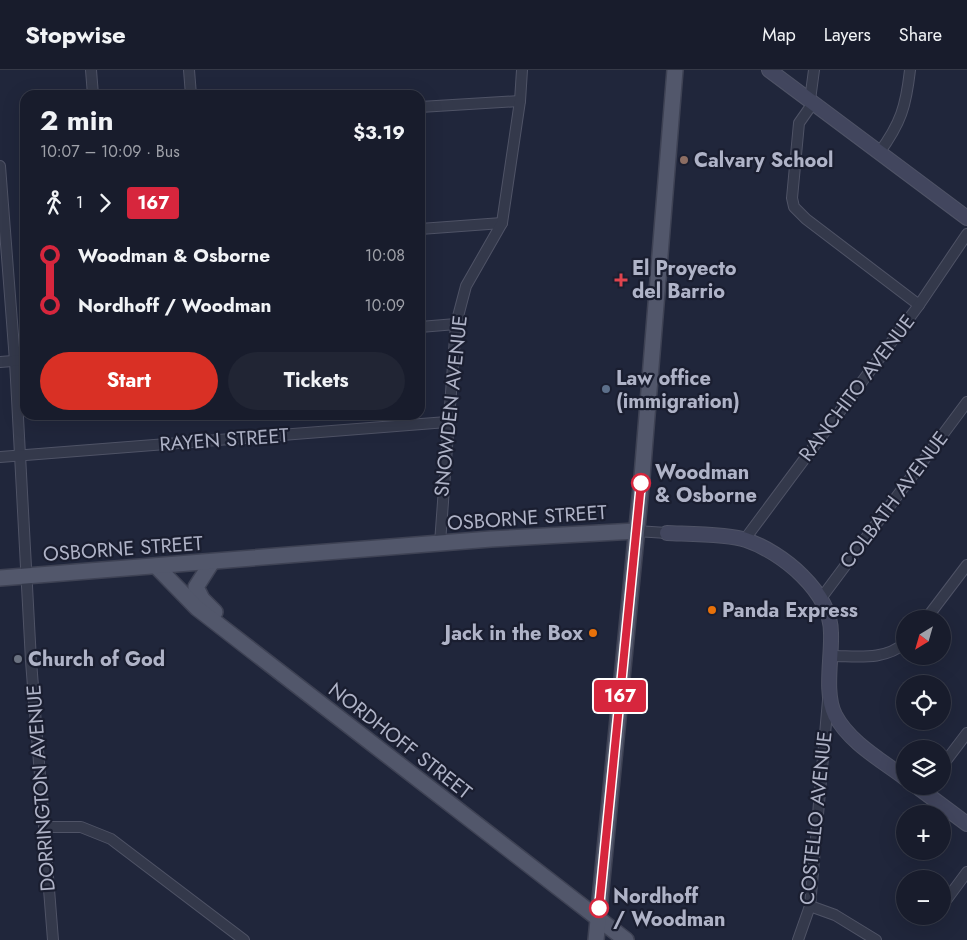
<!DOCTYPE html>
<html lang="en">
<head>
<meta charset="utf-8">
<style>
	body { margin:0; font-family:Jost,sans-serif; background:#212534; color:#f1f3f6; height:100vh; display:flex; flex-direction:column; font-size:19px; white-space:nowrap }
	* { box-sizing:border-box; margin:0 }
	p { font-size:16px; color:#9fa1a9 }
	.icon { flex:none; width:28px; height:28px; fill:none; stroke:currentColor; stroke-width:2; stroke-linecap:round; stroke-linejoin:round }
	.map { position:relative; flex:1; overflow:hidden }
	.details { position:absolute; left:20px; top:20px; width:405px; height:330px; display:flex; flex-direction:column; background:#181c2c; border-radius:15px; box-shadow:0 5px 20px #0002,0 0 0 1px #363a48 }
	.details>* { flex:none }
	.badge { padding:0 10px; border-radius:4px; font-size:18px; line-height:32px }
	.needle { width:32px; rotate:217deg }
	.buttons { position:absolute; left:896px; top:540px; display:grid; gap:10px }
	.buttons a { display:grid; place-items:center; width:55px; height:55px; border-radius:50%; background:#181c2c; box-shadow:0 5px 20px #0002,0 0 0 1px #363a48; font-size:25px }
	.map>.badge { position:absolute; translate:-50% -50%; box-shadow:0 0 0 2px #fff }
	.legs { display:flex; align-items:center; gap:8px; height:55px; padding:0 20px; font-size:16px }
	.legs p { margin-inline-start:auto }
	.overview { display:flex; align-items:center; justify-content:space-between; height:85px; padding:0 20px }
	h1 { font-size:28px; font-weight:700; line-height:38px }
	.button { display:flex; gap:10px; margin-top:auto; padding:10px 20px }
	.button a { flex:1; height:58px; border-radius:30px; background:#d93025; color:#fff; font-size:20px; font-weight:700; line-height:58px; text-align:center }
	.button a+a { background:#212534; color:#f1f3f6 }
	ul { padding:0 20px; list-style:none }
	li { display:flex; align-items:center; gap:18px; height:50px; font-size:19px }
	li i { display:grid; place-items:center; width:8px; height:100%; margin:0 6px; background:currentColor }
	li i::after { content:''; width:12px; height:12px; margin:-6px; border:4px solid; border-radius:50%; background:#181c2c }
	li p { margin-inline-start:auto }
	li:first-child i { background:linear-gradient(#0000 50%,currentColor 0) }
	li:last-child i { background:linear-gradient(currentColor 50%,#0000 0) }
	header { display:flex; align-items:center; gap:30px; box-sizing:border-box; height:70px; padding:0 25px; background:#181c2c; border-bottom:1px solid #363a48 }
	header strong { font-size:24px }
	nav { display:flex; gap:28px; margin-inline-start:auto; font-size:18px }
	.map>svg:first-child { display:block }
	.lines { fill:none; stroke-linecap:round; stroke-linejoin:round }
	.street-casing { stroke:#4f5366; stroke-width:12 }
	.secondary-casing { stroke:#4f5366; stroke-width:16 }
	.primary-casing { stroke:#3e4254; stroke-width:18 }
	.street { stroke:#34394b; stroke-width:10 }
	.secondary { stroke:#42465e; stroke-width:14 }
	.primary { stroke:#52576b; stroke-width:15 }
	.line-1-casing { stroke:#fff; stroke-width:11 }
	.line-1 { stroke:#d7263d; stroke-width:8 }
	.education-dot { fill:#8d6e63; stroke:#1a1e30; stroke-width:2 }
	.health-dot { fill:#e0444e; stroke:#1a1e30; stroke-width:2 }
	.service-dot { fill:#5c6f8a; stroke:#1a1e30; stroke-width:2 }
	.stop-1-dot { fill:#fff; stroke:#d7263d; stroke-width:2.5 }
	.food-dot { fill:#e8710a; stroke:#1a1e30; stroke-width:2 }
	.worship-dot { fill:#6b7280; stroke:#1a1e30; stroke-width:2 }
	.labels { text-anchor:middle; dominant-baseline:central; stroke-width:4.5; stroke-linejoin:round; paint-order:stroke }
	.poi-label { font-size:20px; font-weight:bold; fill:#afb3c7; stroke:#1a1e30; text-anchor:start }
	.street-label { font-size:20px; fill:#afb3c7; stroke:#1a1e30 }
	.stop-label { font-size:20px; font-weight:bold; fill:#afb3c7; stroke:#1a1e30; text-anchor:start }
</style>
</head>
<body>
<header>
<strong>Stopwise</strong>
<nav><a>Map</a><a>Layers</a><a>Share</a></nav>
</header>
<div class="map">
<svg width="967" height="870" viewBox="0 0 967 870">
	<rect width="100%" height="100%" fill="#20263b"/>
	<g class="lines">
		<defs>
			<g id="street">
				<polyline points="91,0 93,25"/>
				<polyline points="189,0 191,25"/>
				<polyline points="810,30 814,0"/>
				<polyline points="813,33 799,53 792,128 794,137 806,149 919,235"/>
				<polyline points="420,37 520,31"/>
				<path d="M 879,83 C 901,53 906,36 910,0"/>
				<polyline points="0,96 15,291 31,591 53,870"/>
				<polyline points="420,159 502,153"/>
				<polyline points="420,257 456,254"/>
				<polyline points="0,292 25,290"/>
				<polyline points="0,387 447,352"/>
				<polyline points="636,461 667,463"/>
				<polyline points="745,469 919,235 967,164"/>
				<polyline points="440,473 456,254 466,216 502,153 520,31 522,0"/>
				<polyline points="822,527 967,332"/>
				<polyline points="926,549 967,495"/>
				<path d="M 832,586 C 857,586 884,591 905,573"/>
				<polyline points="942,696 967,663"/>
				<polyline points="44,757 81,757 111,769 244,870"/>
				<polyline points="947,829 967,802"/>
				<polyline points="810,836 835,845 876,870"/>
				<polyline points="798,870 810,836 828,630"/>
			</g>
			<g id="secondary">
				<polyline points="769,0 967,148"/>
				<path d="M 667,463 C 687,464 729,464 746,470 C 782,482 831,522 831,563 C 832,588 824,623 835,645 C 849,672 881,690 905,708"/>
				<polyline points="916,716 967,754"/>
			</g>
			<g id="primary">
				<polyline points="212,492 196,517 202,529 215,542"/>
				<polyline points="156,496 197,538 626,870"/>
				<polyline points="0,508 491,469 636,461"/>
				<polyline points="596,870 642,407 675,0"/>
			</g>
		</defs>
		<use href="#street" class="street-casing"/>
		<use href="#secondary" class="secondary-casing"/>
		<use href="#primary" class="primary-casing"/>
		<use href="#street" class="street"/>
		<use href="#secondary" class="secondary"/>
		<use href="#primary" class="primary"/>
	</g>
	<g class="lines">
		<defs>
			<polyline id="line-1" points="599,838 641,413"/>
		</defs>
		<use href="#line-1" class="line-1-casing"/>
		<use href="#line-1" class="line-1"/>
	</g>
	<circle class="education-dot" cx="684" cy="90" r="5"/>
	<path class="health-dot" d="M618.5 202.5h5v5h5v5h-5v5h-5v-5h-5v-5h5z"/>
	<circle class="service-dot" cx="606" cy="319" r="5"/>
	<g class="stop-1-dot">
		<circle cx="641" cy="413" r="9"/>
		<circle cx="599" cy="838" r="9"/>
	</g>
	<g class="food-dot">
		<circle cx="712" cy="540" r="5"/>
		<circle cx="593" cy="563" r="5"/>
	</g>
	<circle class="worship-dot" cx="18" cy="589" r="5"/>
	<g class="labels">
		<g class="poi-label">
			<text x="694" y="90">Calvary School</text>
			<text x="632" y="198">El Proyecto<tspan x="632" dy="23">del Barrio</tspan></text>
			<text x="616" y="308">Law office<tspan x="616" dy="23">(immigration)</tspan></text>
			<text x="722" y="540">Panda Express</text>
			<text x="583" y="563" text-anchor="end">Jack in the Box</text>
			<text x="28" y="589">Church of God</text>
		</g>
		<g class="street-label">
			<text transform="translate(857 318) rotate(-53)">RANCHITO AVENUE</text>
			<text transform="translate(451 336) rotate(-84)">SNOWDEN AVENUE</text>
			<text transform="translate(224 370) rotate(-4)">RAYEN STREET</text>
			<text transform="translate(894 430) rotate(-53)">COLBATH AVENUE</text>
			<text transform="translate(527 448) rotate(-4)">OSBORNE STREET</text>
			<text transform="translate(123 479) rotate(-4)">OSBORNE STREET</text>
			<text transform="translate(400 671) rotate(38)">NORDHOFF STREET</text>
			<text transform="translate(41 718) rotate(-94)">DORRINGTON AVENUE</text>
			<text transform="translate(816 748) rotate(-84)">COSTELLO AVENUE</text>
		</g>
		<g class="stop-label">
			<text x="655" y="402">Woodman<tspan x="655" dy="23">&amp; Osborne</tspan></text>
			<text x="613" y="826">Nordhoff<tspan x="613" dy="23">/ Woodman</tspan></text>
		</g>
	</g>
</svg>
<div class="buttons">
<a><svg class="needle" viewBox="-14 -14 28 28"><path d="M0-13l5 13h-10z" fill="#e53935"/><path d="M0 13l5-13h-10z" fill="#9fa1a9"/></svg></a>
<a><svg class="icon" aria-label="locate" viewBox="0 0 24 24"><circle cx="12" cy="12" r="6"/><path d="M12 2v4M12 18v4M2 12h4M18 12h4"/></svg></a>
<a><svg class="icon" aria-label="layers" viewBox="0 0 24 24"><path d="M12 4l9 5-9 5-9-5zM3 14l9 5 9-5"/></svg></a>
<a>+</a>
<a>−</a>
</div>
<b class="badge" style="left:620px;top:626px;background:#d7263d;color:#fff">167</b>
<section class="details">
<div class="overview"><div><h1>2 min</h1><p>10:07 – 10:09 · Bus</p></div><b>$3.19</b></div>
<div class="legs"><svg class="icon" aria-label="walk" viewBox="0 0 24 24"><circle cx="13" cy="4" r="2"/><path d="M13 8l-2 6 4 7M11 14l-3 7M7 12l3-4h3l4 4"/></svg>1<svg class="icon" aria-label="forward" viewBox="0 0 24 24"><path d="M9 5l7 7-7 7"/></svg><b class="badge" style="background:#d7263d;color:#fff">167</b></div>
<ul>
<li><i style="color:#d7263d"></i><b>Woodman &amp; Osborne</b><p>10:08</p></li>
<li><i style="color:#d7263d"></i><b>Nordhoff / Woodman</b><p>10:09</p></li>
</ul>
<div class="button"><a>Start</a><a>Tickets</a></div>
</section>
</div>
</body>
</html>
